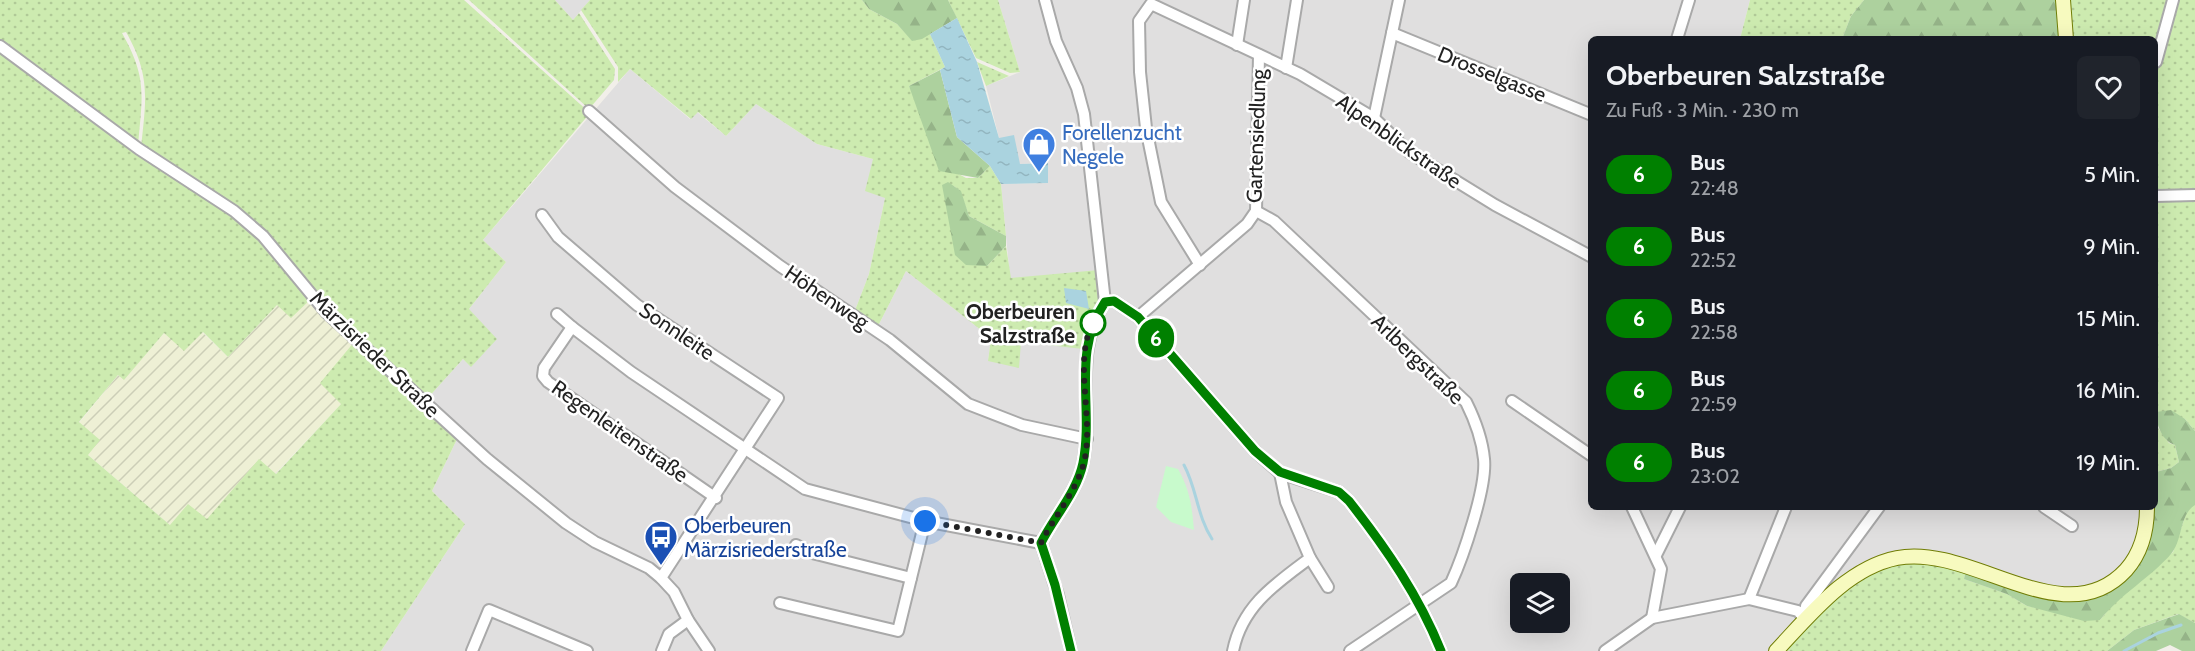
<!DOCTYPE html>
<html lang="de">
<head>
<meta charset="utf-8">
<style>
	body { margin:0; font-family:Cabin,sans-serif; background:#20242c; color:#f1f3f6; height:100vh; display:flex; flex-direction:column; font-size:22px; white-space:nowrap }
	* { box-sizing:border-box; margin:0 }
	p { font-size:20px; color:#9ea1a6 }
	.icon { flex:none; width:33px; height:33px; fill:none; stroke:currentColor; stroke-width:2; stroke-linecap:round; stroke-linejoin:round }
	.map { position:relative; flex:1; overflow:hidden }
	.details { position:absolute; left:1588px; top:36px; width:570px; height:474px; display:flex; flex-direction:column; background:#171b24; border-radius:9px; box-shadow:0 6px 24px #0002 }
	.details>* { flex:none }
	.badge { padding:0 12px; border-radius:20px; font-size:21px; line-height:39px }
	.fabs { position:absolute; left:1510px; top:573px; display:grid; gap:12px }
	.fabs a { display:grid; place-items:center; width:60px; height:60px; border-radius:9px; background:#171b24; box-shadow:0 6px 24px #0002; font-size:30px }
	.you { position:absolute; width:30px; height:30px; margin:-15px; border:4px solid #fff; border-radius:50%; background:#1a73e8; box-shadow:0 0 0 9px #1a73e833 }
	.map>.badge { position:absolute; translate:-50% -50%; box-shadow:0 0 0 3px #fff }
	.round { display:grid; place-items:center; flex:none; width:63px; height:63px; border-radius:9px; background:#20242c }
	.headline { display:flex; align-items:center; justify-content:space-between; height:102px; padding:0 18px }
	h1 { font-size:28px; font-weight:800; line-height:45px }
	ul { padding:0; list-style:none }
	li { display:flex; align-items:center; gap:18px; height:72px; padding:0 18px }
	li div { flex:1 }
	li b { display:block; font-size:22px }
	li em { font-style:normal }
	li .badge { min-width:66px; font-weight:700; text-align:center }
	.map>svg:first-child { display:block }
	.residential { fill:#e0dfdf; fill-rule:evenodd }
	.farmland { fill:url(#farmland-furrows) }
	.grass { fill:url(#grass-dots) }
	.forest { fill:url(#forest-firs) }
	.park { fill:#c8facc }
	.water { fill:url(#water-ripples) }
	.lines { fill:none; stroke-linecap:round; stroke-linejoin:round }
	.stream { stroke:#aad3df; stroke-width:3 }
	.minor-casing { stroke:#a9a9a9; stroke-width:14 }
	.secondary-casing { stroke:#707d05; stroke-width:16 }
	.minor { stroke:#fff; stroke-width:10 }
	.secondary { stroke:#f7fabf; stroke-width:14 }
	.line-casing { stroke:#fff; stroke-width:14 }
	.line { stroke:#008000; stroke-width:9 }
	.walk { stroke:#222; stroke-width:6; stroke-dasharray:0 10.8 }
	.stop-dot { fill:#fff; stroke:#008000; stroke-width:3 }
	.labels { text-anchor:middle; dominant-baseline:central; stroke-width:5; stroke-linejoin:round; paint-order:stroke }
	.street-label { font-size:21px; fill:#222; stroke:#fff }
	.shop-label { font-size:21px; fill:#366cbe; stroke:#fff; text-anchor:start }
	.stop-label { font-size:21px; font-weight:bold; fill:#222; stroke:#fff; text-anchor:end }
	.transit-label { font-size:21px; fill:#164399; stroke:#fff; text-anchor:start }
</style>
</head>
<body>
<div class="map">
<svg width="2195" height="651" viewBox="0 0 2195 651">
	<defs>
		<pattern id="farmland-furrows" width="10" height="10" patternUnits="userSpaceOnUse" patternTransform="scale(1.5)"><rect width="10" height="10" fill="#eef0d5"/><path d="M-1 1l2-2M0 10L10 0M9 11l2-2" fill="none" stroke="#ccceb7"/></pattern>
		<pattern id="grass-dots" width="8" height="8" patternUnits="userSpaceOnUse" patternTransform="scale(1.5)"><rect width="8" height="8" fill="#cdebb0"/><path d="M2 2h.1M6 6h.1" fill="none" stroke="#b0c997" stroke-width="1.8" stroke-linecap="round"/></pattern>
		<pattern id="forest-firs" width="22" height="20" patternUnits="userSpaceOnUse" patternTransform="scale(1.5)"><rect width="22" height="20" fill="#add19e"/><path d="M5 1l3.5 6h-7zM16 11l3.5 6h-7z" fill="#95b388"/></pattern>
		<pattern id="water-ripples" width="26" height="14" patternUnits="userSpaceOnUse" patternTransform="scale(1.5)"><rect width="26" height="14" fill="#aad3df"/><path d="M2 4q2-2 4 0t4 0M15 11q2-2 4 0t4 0" fill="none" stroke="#92b5bf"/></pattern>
	</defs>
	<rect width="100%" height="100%" fill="#f2efe9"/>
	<g class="residential">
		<polygon points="555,0 590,0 573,20"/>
		<path d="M 998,0 L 1750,0 L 1740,39 L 1592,39 L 1592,507 L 2143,507 L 2144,527 L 2129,562 L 2102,585 L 1771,651 L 381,651 L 465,524 L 432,491 L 458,437 L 426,400 L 463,359 L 471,366 L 469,309 L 506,262 L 483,240 L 630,69 L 690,119 L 697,112 L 726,136 L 756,104 L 817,144 L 873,159 L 885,198 L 869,274 L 854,313 L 877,328 L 906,271 L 991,338 L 988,361 L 1010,278 L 1001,184 L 1048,183 L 1048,163 L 1020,164 L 999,138 L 986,86 L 1020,72 ZM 1521,584 L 1560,584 L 1560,622 L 1521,622 Z"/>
	</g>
	<polygon class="farmland" points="311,299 355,341 342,403 275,474 259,460 207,520 170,525 88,455 79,423 118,375 124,379 164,333 202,332 228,357 277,305"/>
	<g class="grass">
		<path d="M 0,0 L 464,0 L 590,113 L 483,240 L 506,262 L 469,309 L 497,339 L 471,367 L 463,359 L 426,400 L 327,310 L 263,234 L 141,148 C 146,99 151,76 126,32 L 122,33 C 148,79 142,96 138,146 L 0,43 Z"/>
		<polygon points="469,0 555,0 573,20 579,13 615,69 614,80 589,109"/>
		<polygon points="590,0 862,0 869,9 897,24 912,40 930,34 945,67 909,86 955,172 966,178 978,178 990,166 1001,184 1006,236 969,216 960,191 954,186 987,266 1006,246 1011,278 1099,270 1103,302 1090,325 1083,349 1021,342 1019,368 988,361 991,338 906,271 877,328 854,313 869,274 885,198 865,191 873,159 817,144 756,104 726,136 698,112 691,119 630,69 618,82 618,67 581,10"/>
		<polygon points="948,0 998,0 1020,72 1010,73 976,58"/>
		<polygon points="1750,0 1864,0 1851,16 1842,39 1740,39"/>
		<polygon points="2069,0 2171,0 2156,55 2156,39 2073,39"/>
		<polygon points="2175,0 2195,0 2195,431 2185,419 2156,412 2156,69"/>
		<polygon points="0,48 233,213 261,238 311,299 291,318 277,305 228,357 203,332 184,351 164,333 124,380 118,375 79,422 100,440 88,455 170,525 188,504 207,519 259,459 276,474 341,404 320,383 355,341 458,437 432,491 465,524 381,651 0,651"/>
		<polygon points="977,62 1009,76 986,86"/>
		<polygon points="2156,425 2169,443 2175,445 2179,462 2171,468 2156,472"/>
		<polygon points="2192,505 2195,505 2195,623 2178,614 2134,630 2107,651 1782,651 1850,583 1876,568 1925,559 1966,571 1964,579 2007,594 2027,606 2100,620 2117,599 2173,552 2186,514"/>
	</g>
	<g class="forest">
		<polygon points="862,0 948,0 957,18 922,39 912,41 897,24 869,9"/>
		<polygon points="1864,0 2058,0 2062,39 1842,39 1851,16"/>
		<polygon points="940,70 957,137 990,166 978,178 939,171 909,86"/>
		<polygon points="948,182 961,191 969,216 1006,236 1006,246 987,266 966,265 955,255 942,185"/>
		<path d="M 2171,410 L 2185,419 L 2195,431 L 2195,505 C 2179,515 2183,540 2171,554 C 2150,578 2122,593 2100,620 L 2084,621 L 2027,606 L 2007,594 L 1964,579 L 1966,571 L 2038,594 L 2122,580 L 2152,507 L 2156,507 L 2156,472 L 2171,468 L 2179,462 L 2175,445 C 2162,441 2156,424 2156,412 Z"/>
		<polygon points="2179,614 2195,623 2195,651 2182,651 2170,645 2156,651 2107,651 2134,630"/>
	</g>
	<path class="park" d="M 1166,466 L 1178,469 C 1190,490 1192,507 1194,530 L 1171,522 L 1156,507 Z"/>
	<g class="water">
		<polygon points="957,18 977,62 999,138 1014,135 1020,164 1048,163 1048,183 1001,184 990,166 957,137 940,70 945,67 930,34"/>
		<polygon points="1064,288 1086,291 1089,309 1066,303"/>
	</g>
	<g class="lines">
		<g class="stream">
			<path d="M 1184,465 C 1197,489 1197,516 1212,539"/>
			<polyline points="2124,651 2158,633 2181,625"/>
		</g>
		<defs>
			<g id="minor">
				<path d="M 1045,0 L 1056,41 L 1077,88 L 1084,114 L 1105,302 C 1072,353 1094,406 1083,463 C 1077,492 1054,517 1041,543 L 1058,595 L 1071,651"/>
				<polyline points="1392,33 1592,115"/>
				<polyline points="1677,39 1689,0"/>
				<polyline points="1237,45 1244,0"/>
				<polyline points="0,46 139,149 234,211 263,236 326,312 487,459 566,523 595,542 649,568 661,578 674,592 688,620 709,651"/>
				<polyline points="2156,62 2173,0"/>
				<polyline points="1286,68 1297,0"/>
				<polyline points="589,111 675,187 780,266 890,340 968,404 1022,425 1087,439"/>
				<polyline points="1374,118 1399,0"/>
				<polyline points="2156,196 2195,195"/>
				<path d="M 1256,211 L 1274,221 L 1466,402 C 1475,420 1482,438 1484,459 C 1487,487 1463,557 1451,583 L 1350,651"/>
				<polyline points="542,215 558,237 637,305 778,398 661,578"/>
				<polyline points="1200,265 1161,202 1146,128 1140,72 1139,21 1151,4 1300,74 1374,118 1409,152 1495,205 1592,257"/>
				<path d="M 1105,302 L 1114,301 L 1138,317 L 1255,451 L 1280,473 L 1339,492 L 1349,501 C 1386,548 1419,596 1441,651"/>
				<polyline points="557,314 572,327"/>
				<polyline points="1138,317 1247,224 1256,211 1259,55"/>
				<polyline points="1512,401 1592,456"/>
				<polyline points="716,498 548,382 543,376 544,368 572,327 631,372 805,489 925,521 1041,543"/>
				<polyline points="1632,507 1661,569 1652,618"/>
				<polyline points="2044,507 2072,526"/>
				<polyline points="796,545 812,553 911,578"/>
				<polyline points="1656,555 1680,507"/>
				<polyline points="1310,558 1328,587"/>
				<polyline points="1749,599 1786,507"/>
				<polyline points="780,603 898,631 925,521"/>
				<polyline points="1805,620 1806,606 1879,507"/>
				<polyline points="472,651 489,610 587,651"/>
				<polyline points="662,651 669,634 688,620"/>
				<path d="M 1233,651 C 1242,606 1275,584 1310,558 L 1286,502 L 1280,473"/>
				<polyline points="1605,651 1652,618 1749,599 1798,611 1805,620"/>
			</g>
			<g id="secondary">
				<polyline points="2063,0 2066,39"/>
				<path d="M 1776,651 C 1810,615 1847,568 1897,558 C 1971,543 2064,637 2126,570 C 2142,552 2147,530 2147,507"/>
			</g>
		</defs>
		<use href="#minor" class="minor-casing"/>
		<use href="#secondary" class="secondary-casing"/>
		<use href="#minor" class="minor"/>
		<use href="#secondary" class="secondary"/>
	</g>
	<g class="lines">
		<defs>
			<path id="line" d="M 1071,651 L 1055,585 L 1041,543 C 1054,517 1077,492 1083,463 C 1094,406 1071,353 1105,302 L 1114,301 L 1138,317 L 1255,451 L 1280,472 L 1339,492 L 1349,501 C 1386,548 1419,596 1441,651"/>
		</defs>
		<use href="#line" class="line-casing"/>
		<use href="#line" class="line"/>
		<path class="walk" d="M 925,521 L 1041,543 C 1054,517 1074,494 1083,466 C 1096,422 1072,362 1093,323"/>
	</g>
	<defs>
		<symbol id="shop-pin" viewBox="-11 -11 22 30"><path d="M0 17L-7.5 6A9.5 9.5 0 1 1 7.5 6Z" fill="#3f7fe0" stroke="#fff"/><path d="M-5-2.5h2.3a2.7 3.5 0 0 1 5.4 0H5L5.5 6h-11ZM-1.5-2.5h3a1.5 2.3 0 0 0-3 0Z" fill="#fff"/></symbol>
		<symbol id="bus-pin" viewBox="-11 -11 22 30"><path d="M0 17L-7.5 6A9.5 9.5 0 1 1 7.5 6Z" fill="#1a4fb4" stroke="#fff"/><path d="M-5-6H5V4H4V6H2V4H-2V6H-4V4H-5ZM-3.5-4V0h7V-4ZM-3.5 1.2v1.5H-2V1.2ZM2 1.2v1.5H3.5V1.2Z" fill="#fff"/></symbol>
	</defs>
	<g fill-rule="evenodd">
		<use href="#shop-pin" x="1020" y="125" width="38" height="52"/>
		<use href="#bus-pin" x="642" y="518" width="38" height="52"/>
	</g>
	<circle class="stop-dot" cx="1093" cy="323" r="12"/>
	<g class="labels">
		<g class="street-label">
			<text transform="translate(1492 74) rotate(22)">Drosselgasse</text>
			<text transform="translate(1256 136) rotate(-88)">Gartensiedlung</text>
			<text transform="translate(1399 141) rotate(35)">Alpenblickstraße</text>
			<text transform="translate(827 297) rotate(34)">Höhenweg</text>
			<text transform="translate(677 331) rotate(34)">Sonnleite</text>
			<text transform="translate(375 354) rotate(44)">Märzisrieder Straße</text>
			<text transform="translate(1418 359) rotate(44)">Arlbergstraße</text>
			<text transform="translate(620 431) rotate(35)">Regenleitenstraße</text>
		</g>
		<g class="shop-label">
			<text x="1062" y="132">Forellenzucht<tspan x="1062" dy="24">Negele</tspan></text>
		</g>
		<g class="stop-label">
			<text x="1075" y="311">Oberbeuren<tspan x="1075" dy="24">Salzstraße</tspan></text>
		</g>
		<g class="transit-label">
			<text x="684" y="525">Oberbeuren<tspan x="684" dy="24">Märzisriederstraße</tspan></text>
		</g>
	</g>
</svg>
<div class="fabs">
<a><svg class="icon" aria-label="layers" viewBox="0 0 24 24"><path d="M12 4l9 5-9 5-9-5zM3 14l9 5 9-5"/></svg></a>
</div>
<div class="you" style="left:925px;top:521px"></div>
<b class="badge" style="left:1156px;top:338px;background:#008000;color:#fff">6</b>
<section class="details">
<div class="headline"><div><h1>Oberbeuren Salzstraße</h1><p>Zu Fuß · 3 Min. · 230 m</p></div><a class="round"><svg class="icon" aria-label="heart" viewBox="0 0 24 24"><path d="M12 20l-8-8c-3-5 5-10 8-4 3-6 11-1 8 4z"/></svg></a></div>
<ul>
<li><span class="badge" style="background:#008000;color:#fff">6</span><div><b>Bus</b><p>22:48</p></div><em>5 Min.</em></li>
<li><span class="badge" style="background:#008000;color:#fff">6</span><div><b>Bus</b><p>22:52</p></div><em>9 Min.</em></li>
<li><span class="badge" style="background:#008000;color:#fff">6</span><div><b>Bus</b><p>22:58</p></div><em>15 Min.</em></li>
<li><span class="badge" style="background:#008000;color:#fff">6</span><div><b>Bus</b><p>22:59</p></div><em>16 Min.</em></li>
<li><span class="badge" style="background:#008000;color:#fff">6</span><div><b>Bus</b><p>23:02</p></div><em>19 Min.</em></li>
</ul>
</section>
</div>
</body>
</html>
